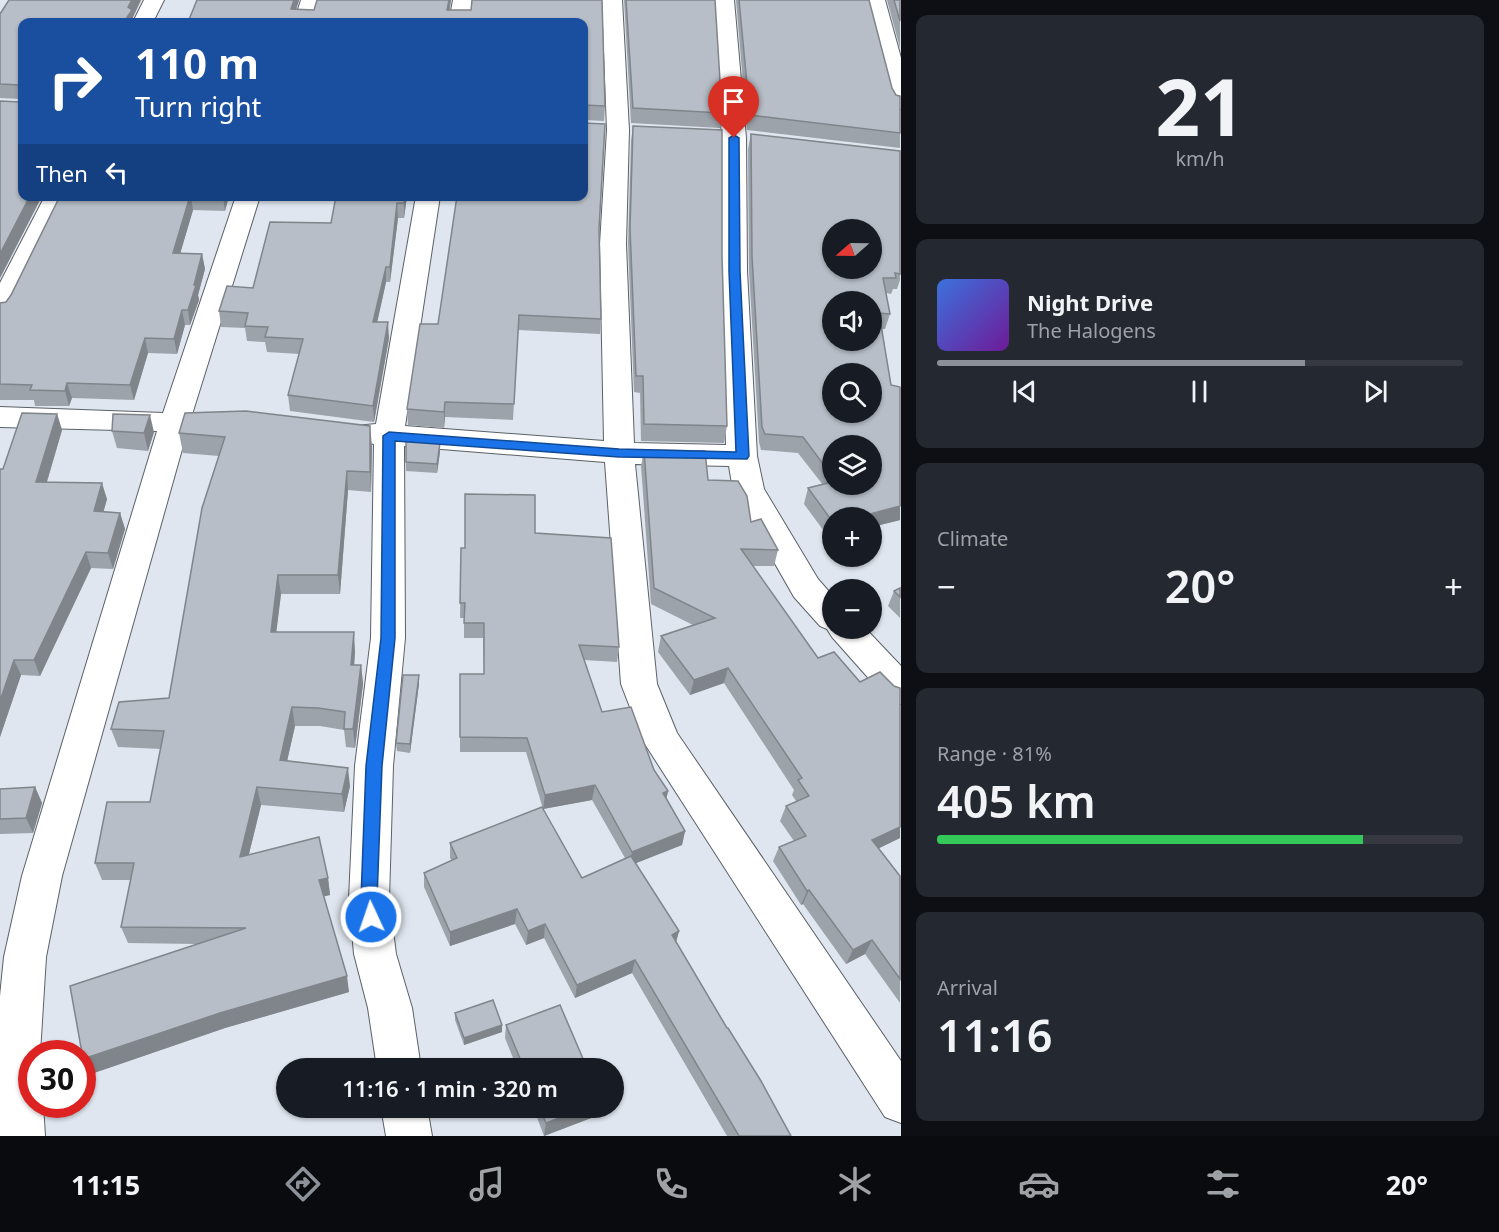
<!DOCTYPE html>
<meta charset="utf-8">
<style>
body{margin:0;font-family:"Noto Sans",sans-serif;background:#242831;color:#f1f3f6;height:100vh;display:flex;flex-direction:column;font-size:22px;white-space:nowrap}
*{box-sizing:border-box;margin:0}
p{font-size:20px;color:#9ea1a6}
.icon{flex:none;width:33px;height:33px;fill:none;stroke:currentColor;stroke-width:2;stroke-linecap:round;stroke-linejoin:round}
.map{position:relative;flex:1;overflow:hidden}
.panel{display:flex;flex-direction:column;gap:15px;padding:15px;background:#0d0f14;width:598px}
.panel>*{flex:none}
.guide{position:absolute;left:18px;top:18px;width:570px;height:183px;border-radius:12px;box-shadow:0 2px 4px #0004;background:#1a4fa0;color:#fff;overflow:hidden}
.needle{width:39px;rotate:250deg}
.controls{position:absolute;left:822px;top:219px;display:grid;gap:12px}
.controls a{display:grid;place-items:center;width:60px;height:60px;border-radius:50%;background:#171b24;box-shadow:0 2px 4px #0004;font-size:30px}
.speed{position:absolute;left:18px;top:1040px;display:flex;gap:12px;font-size:30px;font-weight:700;text-align:center}
.speed>*{display:grid;place-content:center;width:78px;height:78px;border-radius:50%;background:#171b24;box-shadow:0 2px 4px #0004;line-height:1}
.speed .limit{border:9px solid #d22;background:#fff;color:#111}
.pin{position:absolute;display:grid;place-items:center;width:51px;height:51px;color:#fff;margin:-62px -26px;border-radius:50% 50% 50% 0;rotate:-45deg;box-shadow:0 0 6px #0007}
.pin .icon{rotate:45deg}
.me{position:absolute;width:66px;margin:-33px;rotate:357deg;stroke-linejoin:round;filter:drop-shadow(0 0 4px #0008)}
.turn{display:flex;align-items:center;gap:21px;height:126px;padding:0 18px;font-size:27px}
.turn .icon{width:78px;height:78px;stroke-width:2.5}
.turn b{display:block;font-size:42px;line-height:51px}
.then{display:flex;align-items:center;height:57px;padding:0 18px;background:#0003;gap:12px;font-size:22px}
.big{font-size:45px;font-weight:600;line-height:1.1}
.panel .widget{flex:1;display:flex;flex-direction:column;justify-content:center;gap:9px;min-width:0;padding:0 21px;border-radius:12px;background:#242831}
.panel .dial{align-items:center;gap:0}
.dial b{font-size:78px;line-height:1}
.song{display:flex;align-items:center;gap:18px}
.cover{width:72px;height:72px;border-radius:9px;background:linear-gradient(135deg,hsl(220 70% 55%),hsl(280 70% 35%))}
.played{height:6px;border-radius:3px;background:linear-gradient(90deg,#8c9099 70%,#363941 70%)}
.keys{display:flex;justify-content:space-around;direction:ltr}
.heat{display:flex;justify-content:space-between;align-items:center;font-size:33px;direction:ltr}
.charge{height:9px;border-radius:4px;background:linear-gradient(90deg,#34c759 81%,#363941 0)}
.trip{position:absolute;left:276px;top:1058px;width:348px;height:60px;border-radius:30px;background:#171b24;box-shadow:0 2px 4px #0004;font-weight:600;line-height:60px;text-align:center}
.dock{display:flex;height:96px;justify-content:space-around;align-items:center;background:#090b0e;color:#9ea1a6}
.dock .icon{width:42px;height:42px}
.dock .selected{color:#8c9099}
.dock b{font-size:27px;color:#f1f3f6}
main{display:flex;flex:1;min-height:0}
.map>svg:first-child{display:block}
.lines{fill:none;stroke-linecap:round;stroke-linejoin:round}
.street-casing{stroke:#5a6168;stroke-width:2}
.street{fill:#fff;fill-rule:evenodd}
.wall{fill:#9da3ab;fill-rule:evenodd}
.shaded-wall{fill:#80858b}
.building{fill:#b7bec7;stroke:#80858b;stroke-width:1.5;fill-rule:evenodd}
.route{fill:#1a73e8;stroke:#114b97;stroke-width:1.5}
</style>
<main>
<div class="map">
<svg width="901" height="1136" viewBox="0 0 901 1136">
<rect width="100%" height="100%" fill="#dfe6ef"/>
<g class="lines">
<g class="street-casing">
<g id="street">
<path d="M 144,0 L 164,0 L 153,22 L 133,22 Z"/>
<path d="M 301,0 L 321,0 L 314,22 L 294,22 Z"/>
<path d="M 453,0 L 473,0 L 469,22 L 449,22 Z"/>
<path d="M 602,0 L 622,0 L 629,130 L 626,244 L 634,443 L 726,445 L 721,271 L 722,138 L 714,0 L 734,0 L 746,138 L 747,271 L 757,456 L 764,489 L 818,579 L 832,595 L 832,628 L 865,628 L 901,666 L 901,704 L 888,700 L 832,637 L 827,629 L 820,626 L 794,597 L 733,490 L 729,466 L 635,464 L 657,684 L 677,733 L 901,1061 L 901,1123 L 885,1117 L 643,741 L 621,684 L 605,462 L 404,446 L 405,638 L 393,766 L 389,899 L 396,954 L 412,1008 L 421,1068 L 377,1068 L 368,1008 L 354,954 L 349,899 L 355,766 L 371,638 L 374,444 L 356,440 L 352,433 L 356,426 L 376,424 L 416,196 L 440,196 L 405,426 L 604,441 L 600,244 L 607,130 Z"/>
<path d="M 865,0 L 885,0 L 901,58 L 901,109 L 893,107 L 890,102 Z"/>
<path d="M 45,196 L 69,196 L 14,309 L 10,315 L 0,317 L 0,283 Z"/>
<path d="M 236,196 L 260,196 L 190,421 L 62,876 L 46,957 L 40,1053 L 32,1053 L 32,1104 L 43,1104 L 45,1136 L 0,1136 L 0,996 L 4,957 L 22,876 L 157,431 L 0,427 L 0,407 L 163,413 Z"/>
<path d="M 381,1107 L 427,1107 L 432,1136 L 386,1136 Z"/>
</g>
</g>
<use href="#street" class="street"/>
</g>
<g class="wall">
<path d="M 9,0 L 141,0 L 133,17 L 22,22 L 42,196 L 0,278 L 0,101 L 20,102 L 20,99 L 0,98 L 0,14 Z"/>
<path d="M 197,0 L 299,0 L 296,10 L 314,10 L 317,0 L 451,0 L 450,10 L 471,10 L 472,0 L 602,0 L 605,106 L 604,121 L 584,120 L 584,22 L 188,22 Z"/>
<path d="M 624,0 L 715,0 L 722,113 L 720,128 L 631,123 Z"/>
<path d="M 736,0 L 869,0 L 892,88 L 896,95 L 900,96 L 900,148 L 747,130 Z"/>
<path d="M 887,0 L 900,0 L 900,48 Z"/>
<path d="M 633,126 L 722,255 L 727,426 L 724,443 L 641,441 L 640,393 L 634,392 L 628,244 L 631,141 Z"/>
<path d="M 751,134 L 900,151 L 900,280 L 897,289 L 893,289 L 891,294 L 886,293 L 890,314 L 885,329 L 882,329 L 891,385 L 900,387 L 900,520 L 872,527 L 832,518 L 832,538 L 829,538 L 804,504 L 808,488 L 823,485 L 798,453 L 761,450 L 759,442 L 749,271 L 748,149 ZM 832,446 L 872,484 L 832,484 Z"/>
<path d="M 60,196 L 229,196 L 225,211 L 193,210 L 180,253 L 202,254 L 205,269 L 198,295 L 199,300 L 190,325 L 185,325 L 177,354 L 148,353 L 134,400 L 72,398 L 69,406 L 35,406 L 34,400 L 0,400 L 0,303 L 6,302 L 11,295 Z"/>
<path d="M 407,196 L 404,218 L 398,218 L 390,282 L 386,282 L 377,322 L 389,338 L 374,422 L 290,411 L 288,395 L 299,354 L 267,352 L 265,342 L 247,341 L 245,328 L 221,327 L 219,311 L 253,288 L 331,223 Z"/>
<path d="M 599,229 L 601,319 L 600,334 L 518,330 L 513,420 L 445,417 L 444,428 L 408,425 L 407,409 L 438,324 Z"/>
<path d="M 57,414 L 62,430 L 47,482 L 107,499 L 103,512 L 120,513 L 125,529 L 113,569 L 91,568 L 40,676 L 21,675 L 0,737 L 0,469 L 3,469 Z"/>
<path d="M 112,431 L 154,432 L 148,451 L 117,448 Z"/>
<path d="M 179,433 L 372,446 L 371,492 L 348,490 L 340,594 L 281,594 L 276,632 L 355,651 L 354,665 L 361,665 L 363,684 L 355,748 L 346,747 L 344,730 L 320,726 L 295,726 L 287,761 L 350,786 L 344,812 L 261,805 L 249,854 L 328,878 L 330,895 L 324,896 L 349,992 L 225,1028 L 91,1074 L 83,1059 L 197,944 L 128,943 L 121,927 L 131,880 L 102,880 L 95,863 L 150,802 L 161,749 L 118,747 L 111,729 L 169,698 L 219,456 L 183,453 Z"/>
<path d="M 406,441 L 440,452 L 437,473 L 406,471 Z"/>
<path d="M 644,450 L 708,480 L 778,550 L 774,566 L 753,566 L 900,838 L 879,848 L 900,876 L 900,1003 L 865,954 L 846,964 L 803,904 L 801,905 L 773,861 L 779,847 L 794,841 L 780,821 L 786,806 L 796,801 L 792,795 L 794,790 L 724,683 L 690,695 L 658,652 L 661,636 L 693,625 L 651,604 L 641,466 Z"/>
<path d="M 535,533 L 619,647 L 617,662 L 584,660 L 602,712 L 654,770 L 668,791 L 666,799 L 685,831 L 682,845 L 635,863 L 679,931 L 676,943 L 791,1136 L 727,1136 L 632,973 L 575,998 L 544,938 L 526,945 L 515,924 L 450,946 L 424,887 L 424,873 L 452,861 L 450,858 L 450,843 L 582,878 L 625,858 L 592,800 L 543,809 L 526,752 L 460,752 L 460,674 L 484,674 L 483,638 L 464,638 L 464,618 L 460,618 L 461,548 L 465,548 Z"/>
<path d="M 900,588 L 900,618 L 888,606 L 894,591 Z"/>
<path d="M 419,684 L 410,753 L 397,751 L 396,743 Z"/>
<path d="M 35,787 L 42,803 L 33,833 L 0,834 L 0,789 Z"/>
<path d="M 455,1013 L 502,1032 L 464,1045 L 455,1020 Z"/>
<path d="M 506,1025 L 587,1068 L 517,1068 L 505,1038 Z"/>
<path d="M 533,1107 L 600,1107 L 599,1115 L 544,1136 Z"/>
</g>
<g class="shaded-wall">
<path d="M 132,0 L 141,0 L 133,17 L 134,22 L 124,22 L 128,7 Z"/>
<path d="M 294,0 L 299,0 L 292,22 L 291,9 Z"/>
<path d="M 449,0 L 451,0 L 447,22 L 447,10 Z"/>
<path d="M 30,196 L 42,196 L 0,278 L 0,254 Z"/>
<path d="M 190,196 L 191,196 L 193,210 L 176,268 L 173,253 Z"/>
<path d="M 223,196 L 229,196 L 225,211 Z"/>
<path d="M 405,196 L 407,196 L 404,218 L 404,203 Z"/>
<path d="M 397,203 L 398,218 L 390,282 L 390,267 Z"/>
<path d="M 202,254 L 205,269 L 198,295 L 199,300 L 190,325 L 188,310 Z"/>
<path d="M 386,267 L 386,282 L 374,337 L 373,322 Z"/>
<path d="M 182,310 L 185,325 L 177,354 L 174,339 Z"/>
<path d="M 388,322 L 389,338 L 374,422 L 373,406 Z"/>
<path d="M 145,338 L 148,353 L 134,400 L 130,385 Z"/>
<path d="M 67,383 L 72,398 L 69,406 L 65,391 Z"/>
<path d="M 445,402 L 445,417 L 444,428 L 444,412 Z"/>
<path d="M 57,414 L 62,430 L 42,498 L 36,482 Z"/>
<path d="M 150,415 L 154,432 L 148,451 L 144,433 Z"/>
<path d="M 370,426 L 372,446 L 371,492 L 370,472 Z"/>
<path d="M 440,443 L 440,452 L 437,473 L 437,464 Z"/>
<path d="M 347,471 L 348,490 L 340,594 L 338,575 Z"/>
<path d="M 102,483 L 107,499 L 99,528 L 94,511 Z"/>
<path d="M 900,506 L 900,520 L 872,527 L 872,518 L 855,518 Z"/>
<path d="M 120,513 L 125,529 L 113,569 L 108,553 Z"/>
<path d="M 832,529 L 832,538 L 829,538 Z"/>
<path d="M 86,552 L 91,568 L 40,676 L 34,660 Z"/>
<path d="M 278,575 L 281,594 L 274,651 L 271,632 Z"/>
<path d="M 354,632 L 355,651 L 353,684 L 351,665 Z"/>
<path d="M 14,660 L 21,675 L 0,737 L 0,701 Z"/>
<path d="M 361,665 L 363,684 L 355,748 L 353,729 Z"/>
<path d="M 728,668 L 724,683 L 690,695 L 694,680 Z"/>
<path d="M 419,675 L 419,684 L 410,753 L 410,744 Z"/>
<path d="M 292,707 L 295,726 L 283,779 L 280,760 Z"/>
<path d="M 348,768 L 350,786 L 344,812 L 342,794 Z"/>
<path d="M 595,785 L 592,800 L 543,809 L 545,795 Z"/>
<path d="M 35,787 L 42,803 L 33,833 L 26,818 Z"/>
<path d="M 257,787 L 261,805 L 244,874 L 240,857 Z"/>
<path d="M 668,791 L 665,805 L 663,793 Z"/>
<path d="M 900,827 L 900,838 L 865,855 L 872,840 Z"/>
<path d="M 685,831 L 682,845 L 629,866 L 632,852 Z"/>
<path d="M 328,878 L 330,895 L 321,897 L 319,880 Z"/>
<path d="M 809,890 L 803,904 L 801,905 L 807,891 Z"/>
<path d="M 517,909 L 515,924 L 450,946 L 450,932 Z"/>
<path d="M 545,924 L 544,938 L 526,945 L 528,931 Z"/>
<path d="M 679,931 L 675,945 L 672,935 Z"/>
<path d="M 872,940 L 865,954 L 846,964 L 853,950 Z"/>
<path d="M 635,960 L 632,973 L 575,998 L 577,985 Z"/>
<path d="M 347,976 L 349,992 L 225,1028 L 91,1074 L 83,1059 L 220,1013 Z"/>
<path d="M 502,1025 L 502,1032 L 464,1045 L 464,1038 Z"/>
<path d="M 589,1107 L 600,1107 L 599,1115 L 544,1136 L 546,1123 Z"/>
</g>
<g class="building">
<path d="M 9,0 L 132,0 L 128,7 L 132,10 L 124,22 L 22,22 L 22,196 L 30,196 L 0,254 L 0,101 L 20,102 L 20,85 L 0,84 L 0,14 Z"/>
<path d="M 197,0 L 294,0 L 291,9 L 314,10 L 317,0 L 449,0 L 447,10 L 471,10 L 472,0 L 602,0 L 605,106 L 585,105 L 584,107 L 584,22 L 188,22 Z"/>
<path d="M 626,0 L 715,0 L 722,113 L 633,108 Z"/>
<path d="M 739,0 L 869,0 L 892,88 L 896,95 L 900,96 L 900,133 L 750,115 Z"/>
<path d="M 894,0 L 900,0 L 900,21 Z"/>
<path d="M 584,121 L 584,123 L 605,124 L 599,229 L 601,319 L 519,315 L 514,404 L 445,402 L 444,412 L 407,409 L 420,324 L 438,324 L 457,196 L 584,196 Z"/>
<path d="M 633,126 L 722,130 L 722,255 L 727,426 L 644,424 L 643,376 L 636,376 L 630,228 Z"/>
<path d="M 751,134 L 900,151 L 900,274 L 895,273 L 896,278 L 883,278 L 890,314 L 879,313 L 891,385 L 900,387 L 900,506 L 855,518 L 832,518 L 832,521 L 808,488 L 832,482 L 832,484 L 872,484 L 872,446 L 832,446 L 832,476 L 803,437 L 765,434 L 762,427 L 752,256 ZM 832,230 L 872,230 L 872,268 L 832,268 ZM 832,302 L 872,302 L 872,340 L 832,340 ZM 832,374 L 872,374 L 872,412 L 832,412 Z"/>
<path d="M 60,196 L 190,196 L 173,253 L 202,254 L 194,285 L 196,285 L 188,310 L 182,310 L 174,339 L 145,338 L 130,385 L 67,383 L 65,391 L 30,390 L 32,385 L 0,384 L 0,303 L 6,302 L 11,295 Z"/>
<path d="M 336,196 L 405,196 L 404,203 L 397,203 L 390,267 L 386,267 L 373,322 L 388,322 L 373,406 L 288,395 L 303,339 L 265,337 L 268,327 L 245,326 L 248,313 L 219,311 L 227,286 L 253,288 L 270,222 L 331,223 Z"/>
<path d="M 246,411 L 370,426 L 370,472 L 347,471 L 338,575 L 278,575 L 271,632 L 354,632 L 351,665 L 361,665 L 353,729 L 344,729 L 345,712 L 318,708 L 292,707 L 280,760 L 348,768 L 342,794 L 257,787 L 240,857 L 319,837 L 328,878 L 319,880 L 347,976 L 220,1013 L 83,1059 L 82,1053 L 70,986 L 246,928 L 121,927 L 134,863 L 95,863 L 107,802 L 150,802 L 164,731 L 111,729 L 119,702 L 169,698 L 202,508 L 225,437 L 179,433 L 185,413 Z"/>
<path d="M 22,413 L 57,414 L 36,482 L 102,483 L 94,511 L 120,513 L 108,553 L 86,552 L 34,660 L 14,660 L 0,701 L 0,469 L 3,469 Z"/>
<path d="M 113,414 L 150,415 L 144,433 L 112,431 Z"/>
<path d="M 406,441 L 440,443 L 437,464 L 406,462 Z"/>
<path d="M 644,450 L 705,451 L 708,480 L 738,481 L 747,496 L 751,522 L 761,519 L 778,550 L 741,549 L 818,658 L 834,652 L 860,682 L 880,672 L 894,686 L 900,688 L 900,827 L 872,840 L 900,876 L 900,979 L 872,940 L 853,950 L 809,890 L 807,891 L 779,847 L 806,836 L 786,806 L 809,796 L 798,780 L 802,778 L 728,668 L 694,680 L 661,636 L 715,618 L 654,588 Z"/>
<path d="M 465,494 L 535,495 L 535,533 L 611,538 L 619,647 L 579,645 L 602,712 L 631,707 L 654,770 L 668,791 L 663,793 L 685,831 L 632,852 L 595,785 L 545,795 L 527,738 L 460,737 L 460,674 L 484,674 L 484,623 L 464,623 L 465,603 L 460,603 L 461,548 L 465,548 Z"/>
<path d="M 900,588 L 900,597 L 894,591 Z"/>
<path d="M 403,675 L 419,675 L 410,744 L 396,743 Z"/>
<path d="M 35,787 L 26,818 L 0,819 L 0,789 Z"/>
<path d="M 542,807 L 582,878 L 631,856 L 679,931 L 672,935 L 727,1028 L 728,1028 L 761,1081 L 791,1136 L 739,1136 L 635,960 L 577,985 L 545,924 L 528,931 L 517,909 L 450,932 L 424,873 L 457,858 L 450,843 Z"/>
<path d="M 493,1000 L 502,1025 L 464,1038 L 455,1013 Z"/>
<path d="M 560,1005 L 587,1068 L 524,1068 L 506,1025 Z"/>
<path d="M 539,1107 L 589,1107 L 546,1123 Z"/>
</g>
<path class="route" d="M 734,135 L 739,138 L 740,271 L 749,456 L 747,459 L 619,457 L 395,441 L 395,638 L 382,766 L 377,899 L 379,917 L 377,923 L 371,925 L 365,923 L 361,899 L 366,766 L 381,638 L 383,436 L 389,432 L 619,449 L 736,452 L 729,271 L 729,138 Z"/>
</svg>
<div class="controls">
<a><svg class="needle" viewBox="-14 -14 28 28"><path d="M0-13l5 13h-10z" fill="#e53935"/><path d="M0 13l5-13h-10z" fill="#9ea1a6"/></svg></a>
<a><svg class="icon" aria-label="sound" viewBox="0 0 24 24"><path d="M4 9h4l5-4v14l-5-4H4zM17 9q2 3 0 6"/></svg></a>
<a><svg class="icon" aria-label="search" viewBox="0 0 24 24"><circle cx="10" cy="10" r="6"/><path d="M15 15l6 6"/></svg></a>
<a><svg class="icon" aria-label="layers" viewBox="0 0 24 24"><path d="M12 4l9 5-9 5-9-5zM3 14l9 5 9-5"/></svg></a>
<a>+</a>
<a>−</a>
</div>
<div class="speed"><div class="limit">30</div></div>
<div class="pin" style="left:734px;top:138px;background:#d93025"><svg class="icon" aria-label="arrive" viewBox="0 0 24 24"><path d="M6 21V4h12l-3 4 3 4H6"/></svg></div>
<svg class="me" style="left:371px;top:917px" viewBox="-20 -20 40 40"><circle r="17" fill="#1a73e8" stroke="#fff" stroke-width="3"/><path d="M0-11L8 9 0 5-8 9z" fill="#fff"/></svg>
<div class="trip">11:16 · 1 min · 320 m</div>
<div class="guide">
<div class="turn"><svg class="icon" aria-label="right" viewBox="0 0 24 24"><path d="M7 20v-9h11M14 6l5 5-5 5"/></svg><div><b>110 m</b>Turn right</div></div>
<div class="then">Then<svg class="icon" aria-label="left" viewBox="0 0 24 24"><path d="M17 20v-9H6M10 6l-5 5 5 5"/></svg></div>
</div>
</div>
<section class="panel">
<div class="widget dial"><b>21</b><p>km/h</p></div>
<div class="widget">
<div class="song"><i class="cover"></i><div><b>Night Drive</b><p>The Halogens</p></div></div>
<div class="played"></div>
<div class="keys"><svg class="icon" aria-label="previous" viewBox="0 0 24 24"><path d="M18 5L8 12l10 7zM5 5v14"/></svg><svg class="icon" aria-label="pause" viewBox="0 0 24 24"><path d="M8 5v14M16 5v14"/></svg><svg class="icon" aria-label="next" viewBox="0 0 24 24"><path d="M6 5l10 7-10 7zM19 5v14"/></svg></div>
</div>
<div class="widget"><p>Climate</p>
<div class="heat"><a>−</a><b class="big">20°</b><a>+</a></div>
</div>
<div class="widget"><p>Range · 81%</p><b class="big">405 km</b><div class="charge"></div></div>
<div class="widget"><p>Arrival</p><b class="big">11:16</b></div>
</section>
</main>
<nav class="dock">
<b>11:15</b>
<svg class="icon selected" aria-label="directions" viewBox="0 0 24 24"><path d="M12 3l9 9-9 9-9-9zM9 14v-3h6M13 9l2 2-2 2"/></svg>
<svg class="icon" aria-label="music" viewBox="0 0 24 24"><path d="M9 18V5l10-2v13"/><circle cx="6" cy="18" r="3"/><circle cx="16" cy="16" r="3"/></svg>
<svg class="icon" aria-label="phone" viewBox="0 0 24 24"><path d="M5 4h4l2 5-3 2q2 4 5 5l2-3 5 2v4C11 20 4 13 5 4z"/></svg>
<svg class="icon" aria-label="climate" viewBox="0 0 24 24"><path d="M12 3v18M4 7l16 10M4 17L20 7"/></svg>
<svg class="icon" aria-label="car" viewBox="0 0 24 24"><path d="M5 17H2v-5l4-1 3-4h7l3 4 3 1v5h-3M9 17h6M6 11h13"/><circle cx="7" cy="17" r="2"/><circle cx="17" cy="17" r="2"/></svg>
<svg class="icon" aria-label="filters" viewBox="0 0 24 24"><path d="M4 7h16M4 17h16"/><circle cx="9" cy="7" r="2"/><circle cx="15" cy="17" r="2"/></svg>
<b>20°</b>
</nav>
